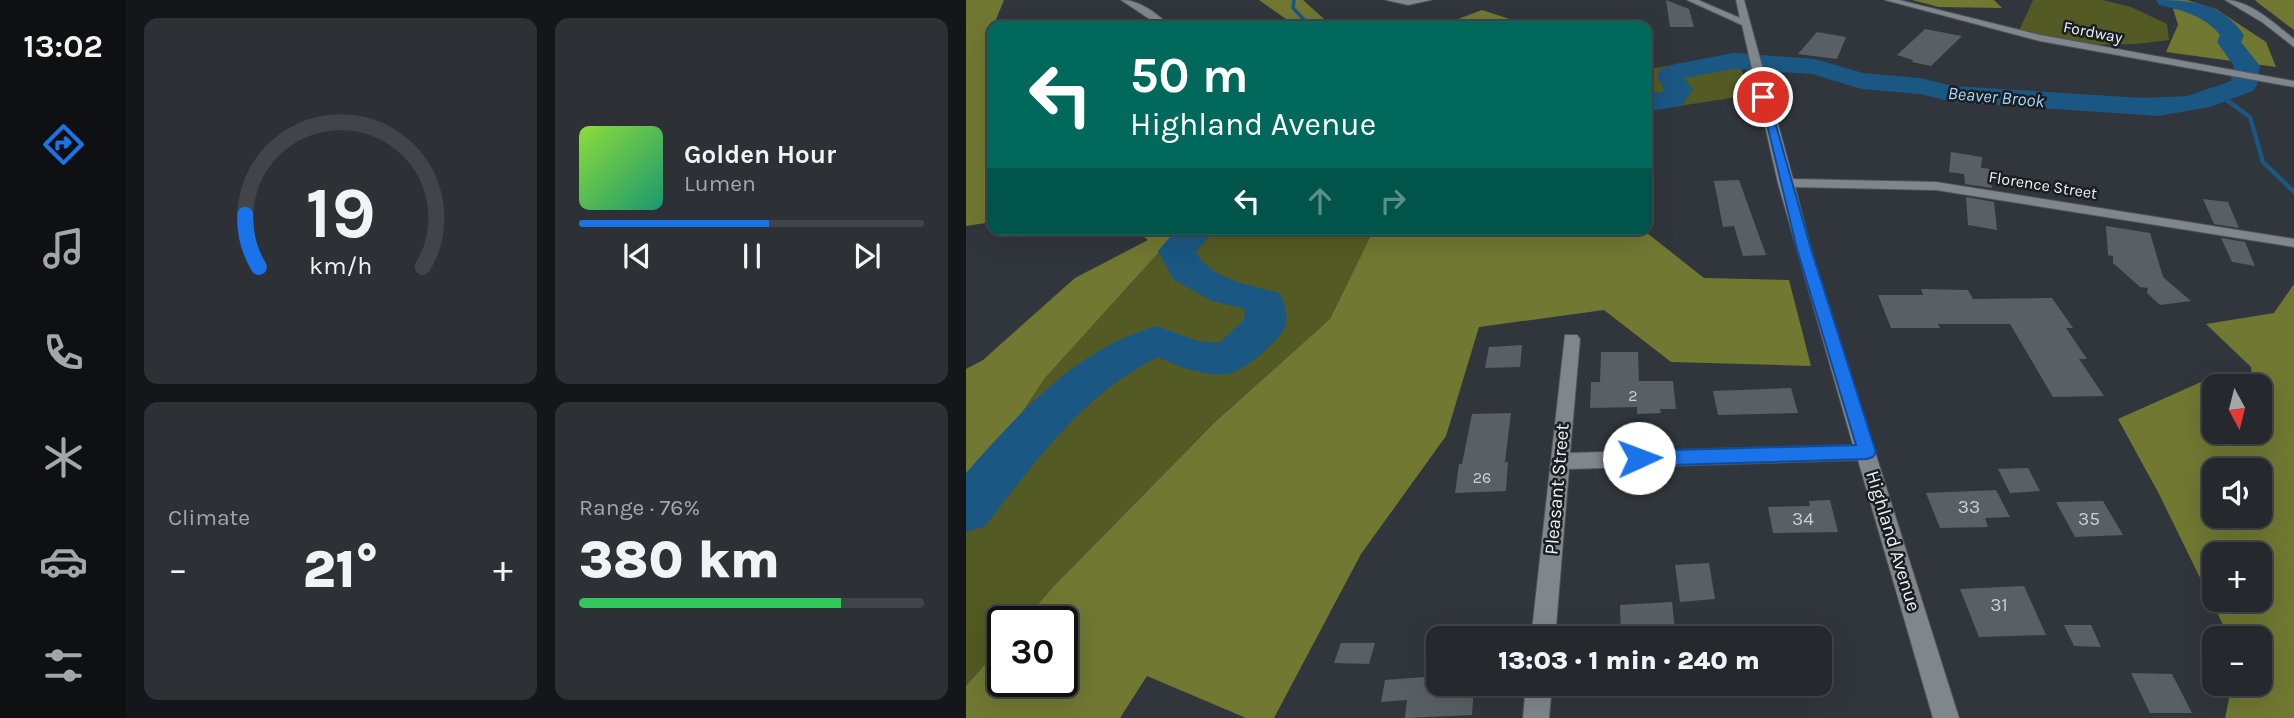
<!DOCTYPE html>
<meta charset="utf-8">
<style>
body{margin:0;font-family:Karla,sans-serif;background:#2d3035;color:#f1f3f6;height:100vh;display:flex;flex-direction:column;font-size:26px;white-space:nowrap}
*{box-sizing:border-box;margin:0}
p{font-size:23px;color:#a3a6aa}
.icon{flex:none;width:38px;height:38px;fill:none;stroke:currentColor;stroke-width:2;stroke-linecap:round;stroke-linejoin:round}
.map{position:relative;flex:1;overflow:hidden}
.sheet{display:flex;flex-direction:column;gap:18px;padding:18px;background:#141619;width:840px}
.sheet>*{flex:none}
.top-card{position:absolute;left:21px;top:21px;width:665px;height:214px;border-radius:14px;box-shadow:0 7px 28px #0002,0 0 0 2px #424449;background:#00695c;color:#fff;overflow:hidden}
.needle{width:46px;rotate:173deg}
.tools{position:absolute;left:1236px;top:374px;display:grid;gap:14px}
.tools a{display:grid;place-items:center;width:70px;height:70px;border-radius:14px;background:#25282d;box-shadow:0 7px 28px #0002,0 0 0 2px #424449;font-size:35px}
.speed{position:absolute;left:21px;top:606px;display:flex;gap:14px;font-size:35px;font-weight:700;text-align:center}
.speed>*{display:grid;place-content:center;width:91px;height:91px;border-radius:50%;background:#25282d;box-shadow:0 7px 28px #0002,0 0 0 2px #424449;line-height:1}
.speed .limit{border:4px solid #111;border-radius:10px;background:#fff;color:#111}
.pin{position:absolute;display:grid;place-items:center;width:60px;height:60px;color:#fff;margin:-30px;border:4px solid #fff;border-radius:50%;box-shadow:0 2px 7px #0007}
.me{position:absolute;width:77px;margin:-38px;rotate:88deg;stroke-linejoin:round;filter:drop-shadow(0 0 5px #0008)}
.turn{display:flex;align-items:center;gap:24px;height:147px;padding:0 28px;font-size:32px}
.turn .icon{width:91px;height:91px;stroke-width:2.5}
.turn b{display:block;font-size:49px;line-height:60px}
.lanes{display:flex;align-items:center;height:66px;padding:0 28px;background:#0003;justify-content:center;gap:35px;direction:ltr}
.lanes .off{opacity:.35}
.big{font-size:52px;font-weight:800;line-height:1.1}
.sheet .widget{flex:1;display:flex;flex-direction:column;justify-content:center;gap:10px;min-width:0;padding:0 24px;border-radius:14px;background:#2d3035}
.sheet .dial{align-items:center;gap:0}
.dial svg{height:182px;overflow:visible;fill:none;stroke:#424449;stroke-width:7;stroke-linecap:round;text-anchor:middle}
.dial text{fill:#f1f3f6;stroke:none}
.song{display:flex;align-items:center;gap:21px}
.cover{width:84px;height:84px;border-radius:10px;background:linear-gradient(135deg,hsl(90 70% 55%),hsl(160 70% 35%))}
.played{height:7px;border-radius:4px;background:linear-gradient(90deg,#1a73e8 55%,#424449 55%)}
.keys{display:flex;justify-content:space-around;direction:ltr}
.heat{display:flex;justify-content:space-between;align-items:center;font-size:38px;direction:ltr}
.charge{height:10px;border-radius:5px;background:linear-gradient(90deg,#34c759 76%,#424449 0)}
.sheet .tiles{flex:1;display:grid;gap:18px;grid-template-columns:repeat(2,1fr)}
.trip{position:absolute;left:460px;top:626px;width:406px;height:70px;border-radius:14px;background:#25282d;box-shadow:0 7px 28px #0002,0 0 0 2px #424449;font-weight:800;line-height:70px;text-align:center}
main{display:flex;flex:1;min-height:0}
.tabs{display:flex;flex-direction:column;width:126px;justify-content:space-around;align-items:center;background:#0f1012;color:#a3a6aa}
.tabs .icon{width:49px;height:49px}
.tabs .active{color:#1a73e8}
.tabs b{font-size:32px;color:#f1f3f6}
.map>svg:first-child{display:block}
.green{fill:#545a23}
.forest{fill:#707832;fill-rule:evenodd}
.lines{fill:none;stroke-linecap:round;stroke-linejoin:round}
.stream-far1{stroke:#1a5782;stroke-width:3.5}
.stream{stroke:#1a5782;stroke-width:4.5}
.river{fill:#1a5782;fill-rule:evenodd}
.building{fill:#596065}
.minor-casing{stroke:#50555a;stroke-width:2}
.tertiary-casing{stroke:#50555a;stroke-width:2}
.minor{fill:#7f868c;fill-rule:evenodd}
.tertiary{fill:#7f868c;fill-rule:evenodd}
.route{fill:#1a73e8;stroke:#114b97;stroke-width:2}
.labels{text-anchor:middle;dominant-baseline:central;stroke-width:5;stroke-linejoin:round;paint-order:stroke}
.far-street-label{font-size:16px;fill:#eef2f6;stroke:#1b1e20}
.number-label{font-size:16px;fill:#c9ced2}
.far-water-label{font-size:18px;font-style:italic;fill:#a5d4fc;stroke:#1b1e20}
.street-label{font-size:19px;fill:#eef2f6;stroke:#1b1e20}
.near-number-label{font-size:19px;fill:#c9ced2}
</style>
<main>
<nav class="tabs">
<b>13:02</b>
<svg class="icon active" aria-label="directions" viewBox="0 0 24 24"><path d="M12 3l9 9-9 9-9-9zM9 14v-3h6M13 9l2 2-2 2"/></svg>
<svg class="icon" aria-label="music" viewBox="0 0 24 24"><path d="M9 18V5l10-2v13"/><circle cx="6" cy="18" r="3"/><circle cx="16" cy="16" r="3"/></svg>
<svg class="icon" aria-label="phone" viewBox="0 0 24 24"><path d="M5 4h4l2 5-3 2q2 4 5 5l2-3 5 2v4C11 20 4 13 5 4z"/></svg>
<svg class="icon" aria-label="climate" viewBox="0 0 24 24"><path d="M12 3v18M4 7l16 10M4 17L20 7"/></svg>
<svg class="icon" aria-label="car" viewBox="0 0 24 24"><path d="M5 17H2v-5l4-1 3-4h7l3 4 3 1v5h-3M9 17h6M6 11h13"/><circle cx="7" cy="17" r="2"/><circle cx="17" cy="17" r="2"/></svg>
<svg class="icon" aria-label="filters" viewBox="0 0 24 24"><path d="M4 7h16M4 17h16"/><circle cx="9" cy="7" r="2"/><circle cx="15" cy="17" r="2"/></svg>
</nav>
<section class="sheet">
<div class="tiles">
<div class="widget dial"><svg viewBox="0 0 100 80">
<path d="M14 69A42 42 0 1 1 86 69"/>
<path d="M14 69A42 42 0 0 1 8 46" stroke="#1a73e8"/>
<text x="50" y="56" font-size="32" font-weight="700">19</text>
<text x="50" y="72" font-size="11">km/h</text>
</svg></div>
<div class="widget">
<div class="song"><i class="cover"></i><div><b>Golden Hour</b><p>Lumen</p></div></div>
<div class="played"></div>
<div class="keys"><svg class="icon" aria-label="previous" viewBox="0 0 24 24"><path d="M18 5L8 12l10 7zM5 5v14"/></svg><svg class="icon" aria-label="pause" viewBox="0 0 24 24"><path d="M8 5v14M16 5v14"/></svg><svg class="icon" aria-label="next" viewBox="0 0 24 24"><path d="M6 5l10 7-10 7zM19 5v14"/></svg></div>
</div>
<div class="widget"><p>Climate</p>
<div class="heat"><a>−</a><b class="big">21°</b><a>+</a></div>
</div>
<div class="widget"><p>Range · 76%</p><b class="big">380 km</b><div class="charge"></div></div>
</div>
</section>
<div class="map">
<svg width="1328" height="718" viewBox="0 0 1328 718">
<rect width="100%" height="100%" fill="#31363c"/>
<g class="green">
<path d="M 1067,0 L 1136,0 L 1165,7 L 1201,24 L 1203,40 L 1170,44 L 1124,45 L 1053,31 Z"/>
<path d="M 771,56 L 784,95 L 681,111 L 681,69 Z"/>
<path d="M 214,229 L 408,229 L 364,319 L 249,422 L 88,586 L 57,621 L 37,621 L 37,644 L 0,686 L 0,486 L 31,450 L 79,378 Z"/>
</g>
<g class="forest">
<path d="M 0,0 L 38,0 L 26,29 L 26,222 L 0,226 Z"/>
<path d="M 293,0 L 337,0 L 366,26 L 330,26 Z"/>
<path d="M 946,0 L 1028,0 L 1036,8 L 973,7 Z"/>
<path d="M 1192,0 L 1221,0 L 1250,9 L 1300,42 L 1310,67 L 1200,52 L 1212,25 L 1206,5 Z"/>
<path d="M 1289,0 L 1328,0 L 1328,30 L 1291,2 Z"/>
<path d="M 516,10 L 565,26 L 473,26 Z"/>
<path d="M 169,229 L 214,229 L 79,378 L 31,450 L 0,486 L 0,369 L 17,360 L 109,278 L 182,240 Z"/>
<path d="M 408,229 L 676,229 L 738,278 L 823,280 L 845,366 L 705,362 L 638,310 L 513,327 L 480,436 L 395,554 L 308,718 L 280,718 L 181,676 L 154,718 L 0,718 L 0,686 L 37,644 L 37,681 L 96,681 L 96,621 L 57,621 L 88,586 L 249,422 L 364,319 Z"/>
<path d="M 1328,284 L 1328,718 L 1259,718 L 1266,684 L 1293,684 L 1293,639 L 1264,639 L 1193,494 L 1152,419 L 1235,382 L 1248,388 L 1248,432 L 1293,432 L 1293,387 L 1287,387 L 1285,367 L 1240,324 L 1308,313 ZM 1248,471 L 1293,471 L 1293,516 L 1248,516 ZM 1248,555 L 1293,555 L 1293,600 L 1248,600 Z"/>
</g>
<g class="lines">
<path class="stream-far1" d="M 328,0 L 327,8 L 344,26"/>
<path class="stream" d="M 1255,96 L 1284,117 L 1297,162 L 1328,192"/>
<g class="river">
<path d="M 1190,0 C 1227,0 1256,3 1278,35 L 1275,42 L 1294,66 L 1291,85 L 1287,91 L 1244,107 L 1192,116 L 987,102 L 954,94 L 895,89 L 846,74 L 768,69 L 718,78 L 727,90 L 715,106 L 691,110 L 681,108 L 681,90 L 694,93 L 698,90 L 691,75 L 695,69 L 709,64 L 768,53 L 849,59 L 897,73 L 954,78 L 987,86 L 1177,98 L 1221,96 L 1265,81 L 1268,66 L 1251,42 L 1254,35 C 1239,16 1216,10 1193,5 Z"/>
<path d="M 211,229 L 249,229 L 230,252 C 245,280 285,285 313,293 C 319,302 322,313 320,324 C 317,338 279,371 265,373 C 242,378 212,367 192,357 C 116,395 70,461 19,526 L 0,532 L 0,473 C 53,413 111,348 191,326 L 232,341 L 253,343 L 278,320 L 279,309 L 246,301 L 208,280 L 192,251 Z"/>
</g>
</g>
<g class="building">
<path d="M 700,0 L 723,9 L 728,27 L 704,27 Z"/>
<path d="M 959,29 L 996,36 L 965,66 L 946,62 L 947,60 L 931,55 Z"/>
<path d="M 851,32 L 880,37 L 871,59 L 832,54 Z"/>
<path d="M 985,152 L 1016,157 L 1015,168 L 1024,169 L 1026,188 L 999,184 L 998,174 L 983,172 Z"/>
<path d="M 773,180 L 800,255 L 777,256 L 768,226 L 757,227 L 748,181 Z"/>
<path d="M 1000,197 L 1028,202 L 1031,230 L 1002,225 Z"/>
<path d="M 1237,199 L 1262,202 L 1273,228 L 1248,224 Z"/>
<path d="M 1140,226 L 1184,233 L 1197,277 L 1225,301 L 1194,305 L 1181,293 L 1182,288 L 1174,287 L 1147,263 L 1147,256 L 1142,255 Z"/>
<path d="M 1255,238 L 1279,242 L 1289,266 L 1266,262 Z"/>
<path d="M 955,289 L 1002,290 L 1007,299 L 1086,298 L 1107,328 L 1100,328 L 1121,359 L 1113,359 L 1138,396 L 1087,397 L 1044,324 L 972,324 L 974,328 L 925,328 L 912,295 L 957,295 Z"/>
<path d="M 556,345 L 554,367 L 519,368 L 523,347 Z"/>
<path d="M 635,352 L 672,352 L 673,381 L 707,381 L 710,409 L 694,409 L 695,413 L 671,414 L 671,407 L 624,408 L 625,382 L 634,382 Z"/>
<path d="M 825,388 L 832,413 L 752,415 L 747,391 Z"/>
<path d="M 545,413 L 539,462 L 542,462 L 540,491 L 489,493 L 493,464 L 496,464 L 506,414 Z"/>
<path d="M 1062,468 L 1074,491 L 1044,493 L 1032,469 Z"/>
<path d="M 1030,490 L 1044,517 L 1019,518 L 1022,527 L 974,528 L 960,493 Z"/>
<path d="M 864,500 L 872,532 L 807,533 L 802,507 L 844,506 L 843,501 Z"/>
<path d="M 1137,501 L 1157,535 L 1109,537 L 1090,502 Z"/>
<path d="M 743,563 L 749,599 L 714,602 L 709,565 Z"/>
<path d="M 1058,586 L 1080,635 L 1013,637 L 994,589 Z"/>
<path d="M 706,602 L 710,639 L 655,639 L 654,605 Z"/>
<path d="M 1098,625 L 1125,625 L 1135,647 L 1108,646 Z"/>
<path d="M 375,643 L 409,643 L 403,664 L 368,663 Z"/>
<path d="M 1165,673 L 1206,674 L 1226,713 L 1184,713 Z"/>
<path d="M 472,676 L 472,684 L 508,684 L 506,715 L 439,718 L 441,700 L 415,702 L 419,680 Z"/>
</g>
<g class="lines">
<g class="minor-casing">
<g id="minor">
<path d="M 155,0 C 174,0 190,13 204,26 L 194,26 Z"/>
<path d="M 420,0 L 465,0 L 442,5 Z"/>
<path d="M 721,0 L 732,0 L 774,18 L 770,0 L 778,0 L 827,179 L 970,182 L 1328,239 L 1328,247 L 970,190 L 829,187 L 845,249 L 993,718 L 967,718 L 892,460 L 603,469 L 589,639 L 565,639 L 599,335 L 611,335 L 614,339 L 604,453 L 887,445 L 812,183 L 776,25 Z"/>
<path d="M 1259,0 C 1284,0 1309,24 1328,39 L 1328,47 L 1296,22 Z"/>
<path d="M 560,684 L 586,684 L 583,718 L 557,718 Z"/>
</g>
</g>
<g class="tertiary-casing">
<path id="tertiary" d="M 919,0 L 933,0 L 1074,35 L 1328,81 L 1328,87 L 1074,41 Z"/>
</g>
<use href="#minor" class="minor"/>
<use href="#tertiary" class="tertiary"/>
</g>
<path class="route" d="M 794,95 L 802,97 L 845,249 L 910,452 L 907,457 L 901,459 L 673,466 L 666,463 L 663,458 L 666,453 L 673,451 L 890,445 L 831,249 Z"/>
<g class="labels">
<g class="far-street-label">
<text transform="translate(1127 32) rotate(11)">Fordway</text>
<text transform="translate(1077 185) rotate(9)">Florence Street</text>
</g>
<g class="number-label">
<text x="667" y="395">2</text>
<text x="516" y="477">26</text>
</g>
<g class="far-water-label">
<text transform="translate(1030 97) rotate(5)">Beaver Brook</text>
</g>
<g class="street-label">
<text transform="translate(591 489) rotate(-85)">Pleasant Street</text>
<text transform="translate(927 541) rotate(73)">Highland Avenue</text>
</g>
<g class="near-number-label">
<text x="1003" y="507">33</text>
<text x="837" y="519">34</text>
<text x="1123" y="519">35</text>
<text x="1033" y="605">31</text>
</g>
</g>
</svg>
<div class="tools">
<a><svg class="needle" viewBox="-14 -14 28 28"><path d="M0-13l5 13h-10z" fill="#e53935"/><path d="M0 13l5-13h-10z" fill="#a3a6aa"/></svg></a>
<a><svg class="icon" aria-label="sound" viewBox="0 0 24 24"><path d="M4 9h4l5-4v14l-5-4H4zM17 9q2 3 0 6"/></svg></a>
<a>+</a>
<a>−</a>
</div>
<div class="speed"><div class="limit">30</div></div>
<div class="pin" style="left:797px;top:97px;background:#d93025"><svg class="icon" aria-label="arrive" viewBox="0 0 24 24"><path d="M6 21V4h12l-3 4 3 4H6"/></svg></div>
<svg class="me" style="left:673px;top:458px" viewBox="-20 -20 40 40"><circle r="19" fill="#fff"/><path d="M0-13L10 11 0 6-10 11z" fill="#1a73e8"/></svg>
<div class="trip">13:03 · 1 min · 240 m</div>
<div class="top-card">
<div class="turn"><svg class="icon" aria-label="left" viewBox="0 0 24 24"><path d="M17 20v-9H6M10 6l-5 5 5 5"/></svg><div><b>50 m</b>Highland Avenue</div></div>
<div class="lanes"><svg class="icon" aria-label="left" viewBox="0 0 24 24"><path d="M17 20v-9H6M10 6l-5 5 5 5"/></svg><svg class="icon off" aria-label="ahead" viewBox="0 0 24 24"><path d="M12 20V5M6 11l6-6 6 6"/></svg><svg class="icon off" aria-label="right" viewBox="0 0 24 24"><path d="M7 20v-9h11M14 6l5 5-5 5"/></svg></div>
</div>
</div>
</main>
